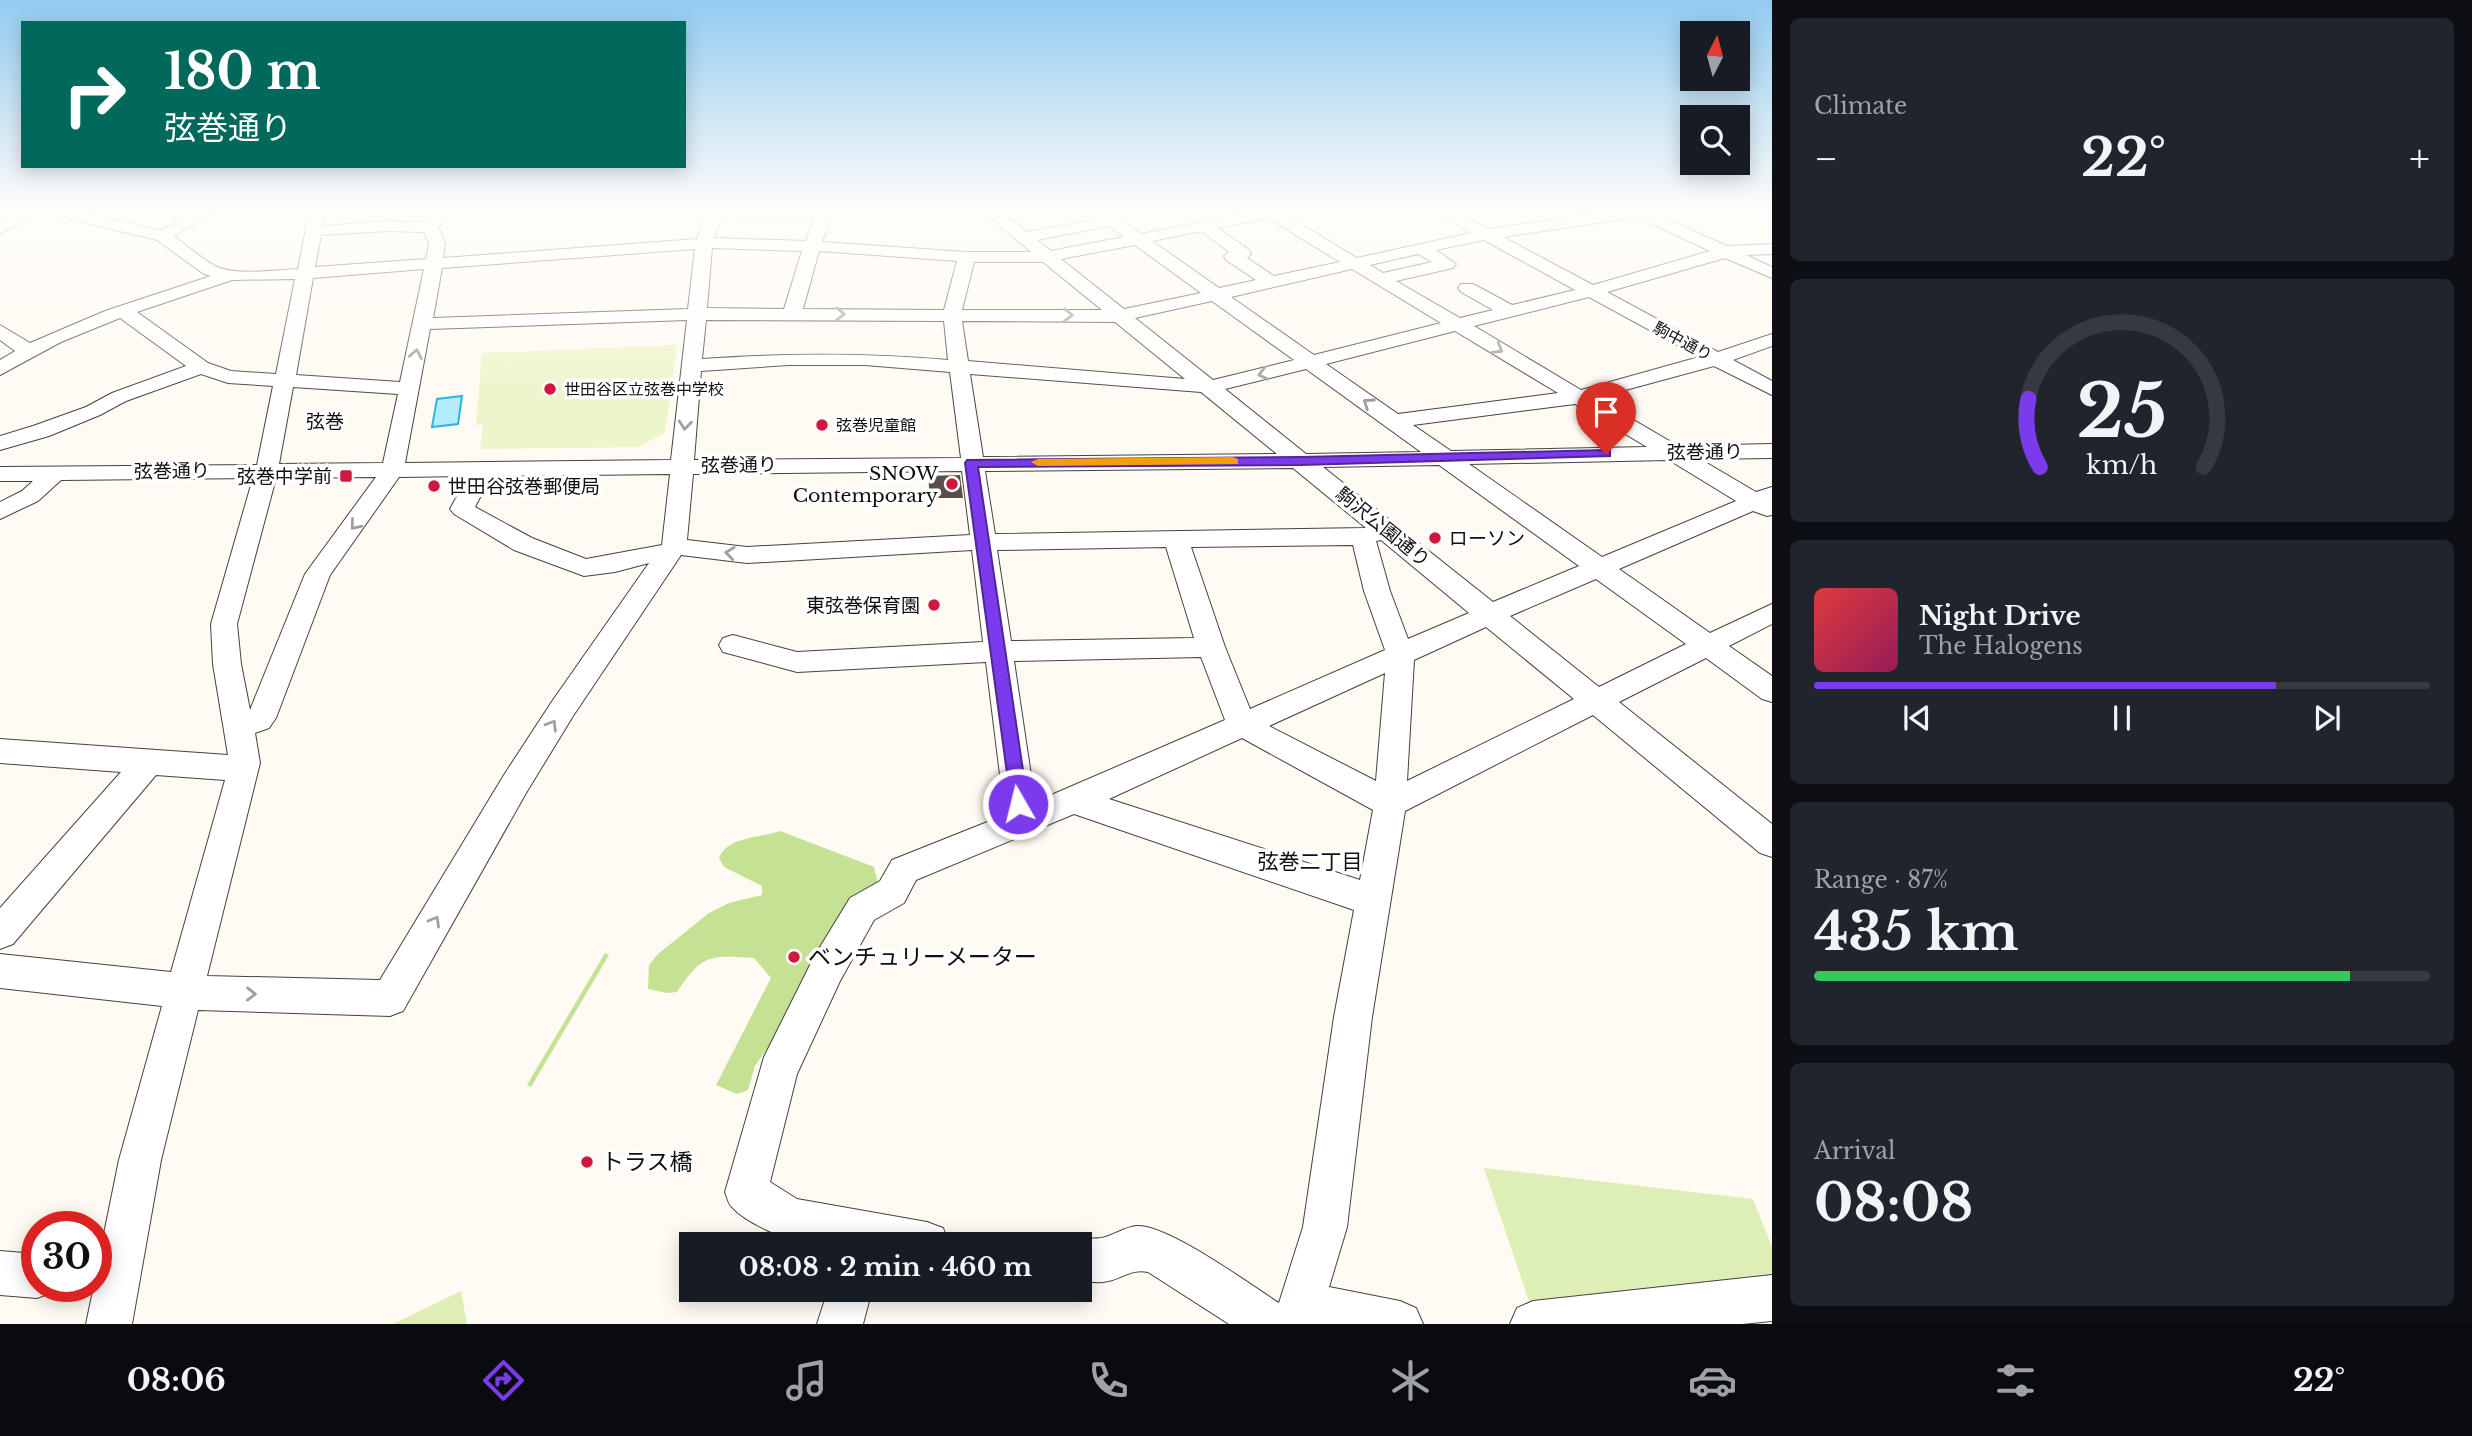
<!DOCTYPE html>
<meta charset="utf-8">
<style>
body{margin:0;font-family:"Libre Baskerville","Noto Sans JP",serif;background:#20242c;color:#f1f3f6;height:100vh;display:flex;flex-direction:column;font-size:26px;white-space:nowrap}
*{box-sizing:border-box;margin:0}
p{font-size:23px;color:#9ea1a6}
.icon{flex:none;width:38px;height:38px;fill:none;stroke:currentColor;stroke-width:2;stroke-linecap:round;stroke-linejoin:round}
.map{position:relative;flex:1;overflow:hidden}
.side{display:flex;flex-direction:column;gap:18px;padding:18px;background:#0d0f14;width:700px}
.side>*{flex:none}
.banner{position:absolute;left:21px;top:21px;width:665px;height:147px;border-radius:0px;box-shadow:0 4px 18px #0003;background:#00695c;color:#fff;overflow:hidden}
.needle{width:46px;rotate:6deg}
.controls{position:absolute;left:1680px;top:21px;display:grid;gap:14px}
.controls a{display:grid;place-items:center;width:70px;height:70px;border-radius:0px;background:#171b24;box-shadow:0 4px 18px #0003;font-size:35px}
.speed{position:absolute;left:21px;top:1211px;display:flex;gap:14px;font-size:35px;font-weight:700;text-align:center}
.speed>*{display:grid;place-content:center;width:91px;height:91px;border-radius:50%;background:#171b24;box-shadow:0 4px 18px #0003;line-height:1}
.speed .limit{border:10px solid #d22;background:#fff;color:#111}
.pin{position:absolute;display:grid;place-items:center;width:60px;height:60px;color:#fff;margin:-72px -30px;border-radius:50% 50% 50% 0;rotate:-45deg;box-shadow:0 0 7px #0007}
.pin .icon{rotate:45deg}
.me{position:absolute;width:77px;margin:-38px;rotate:352deg;stroke-linejoin:round;filter:drop-shadow(0 0 5px #0008)}
.turn{display:flex;align-items:center;gap:24px;height:147px;padding:0 28px;font-size:32px}
.turn .icon{width:91px;height:91px;stroke-width:2.5}
.turn b{display:block;font-size:49px;line-height:60px}
.big{font-size:52px;font-weight:700;line-height:1.1}
.side .card{flex:1;display:flex;flex-direction:column;justify-content:center;gap:10px;min-width:0;padding:0 24px;border-radius:10px;background:#20242c}
.side .dial{align-items:center;gap:0}
.dial svg{height:182px;overflow:visible;fill:none;stroke:#363941;stroke-width:7;stroke-linecap:round;text-anchor:middle}
.dial text{fill:#f1f3f6;stroke:none}
.song{display:flex;align-items:center;gap:21px}
.cover{width:84px;height:84px;border-radius:10px;background:linear-gradient(135deg,hsl(0 70% 55%),hsl(330 70% 35%))}
.played{height:7px;border-radius:4px;background:linear-gradient(90deg,#7c3aed 75%,#363941 75%)}
.keys{display:flex;justify-content:space-around;direction:ltr}
.heat{display:flex;justify-content:space-between;align-items:center;font-size:38px;direction:ltr}
.charge{height:10px;border-radius:5px;background:linear-gradient(90deg,#34c759 87%,#363941 0)}
.trip{position:absolute;left:679px;top:1232px;width:413px;height:70px;border-radius:0px;background:#171b24;box-shadow:0 4px 18px #0003;font-weight:700;line-height:70px;text-align:center}
.menu{display:flex;height:112px;justify-content:space-around;align-items:center;background:#090b0e;color:#9ea1a6}
.menu .icon{width:49px;height:49px}
.menu .on{color:#7c3aed}
.menu b{font-size:32px;color:#f1f3f6}
main{display:flex;flex:1;min-height:0}
.map>svg:first-child{display:block}
.green{fill:#ddefb7}
.forest{fill:#c4e194}
.cemetery{fill:#dfe5bf}
.pitch{fill:#edf5ca}
.water{fill:#b1edfc;stroke:#30b4db;stroke-width:2}
.building{fill:#5a4e4b}
.lines{fill:none;stroke-linecap:round;stroke-linejoin:round}
.minor-casing{stroke:#434343;stroke-width:2}
.minor{fill:#fff;fill-rule:evenodd}
.oneway{stroke:#9f9f9f}
.route{fill:#7c3aed;stroke:#51269a;stroke-width:2}
.slow{fill:#f59e0b}
.poi-dot{fill:#cf183f;stroke:#fff;stroke-width:2.5}
.labels{text-anchor:middle;dominant-baseline:central;stroke-width:7;stroke-linejoin:round;paint-order:stroke}
.far-street-label{font-size:16px;fill:#101010;stroke:#fff}
.far-poi-label{font-size:16px;fill:#101010;stroke:#fff;text-anchor:start}
.far-quarter-label{font-size:19px;fill:#101010;stroke:#fff}
.street-label{font-size:19px;fill:#101010;stroke:#fff}
.poi-label{font-size:19px;fill:#101010;stroke:#fff;text-anchor:end}
.neighbourhood-label{font-size:21px;fill:#101010;stroke:#fff}
.near-poi-label{font-size:23px;fill:#101010;stroke:#fff;text-anchor:start}
</style>
<main>
<div class="map">
<svg width="1772" height="1324" viewBox="0 0 1772 1324">
<rect width="100%" height="100%" fill="#fffaf2"/>
<g class="green">
<path d="M 1484,1168 L 1753,1199 L 1772,1247 L 1772,1287 L 1531,1307 Z"/>
<path d="M 461,1291 L 467,1324 L 393,1324 Z"/>
</g>
<g class="forest">
<path d="M 780,831 L 874,867 L 879,887 L 755,1066 L 748,1090 L 737,1094 L 716,1085 L 771,978 L 754,958 C 710,955 702,954 677,992 L 667,993 L 648,989 L 649,965 L 658,954 L 709,913 L 729,903 L 762,895 L 762,886 L 724,867 L 719,858 C 728,836 761,838 780,831 Z"/>
<path d="M 605,953 L 609,955 L 531,1087 L 527,1085 Z"/>
</g>
<path class="cemetery" d="M 720,213 L 819,213 L 816,222 L 718,219 Z"/>
<path class="pitch" d="M 677,345 L 665,432 L 639,447 L 480,449 L 483,425 L 476,425 L 482,353 Z"/>
<path class="water" d="M 462,396 L 458,424 L 432,427 L 437,399 Z"/>
<path class="building" d="M 960,475 L 963,498 L 930,498 L 928,476 Z"/>
<g class="lines">
<g class="minor-casing">
<g id="minor">
<path d="M 16,213 L 36,213 L 0,234 L 0,222 Z"/>
<path d="M 56,213 L 85,213 L 161,231 L 194,213 L 214,213 L 174,236 C 187,246 201,258 215,266 C 235,276 276,270 298,269 L 309,213 L 325,213 L 323,226 L 387,221 L 426,222 L 433,213 L 449,213 L 438,227 L 445,244 L 443,258 L 697,239 L 707,213 L 723,213 L 714,238 L 806,241 L 816,213 L 832,213 L 822,242 L 967,252 L 1031,252 L 985,213 L 1003,213 L 1027,232 L 1099,219 L 1093,213 L 1112,213 L 1141,234 L 1245,213 L 1282,213 L 1357,258 L 1471,233 L 1439,213 L 1459,213 L 1488,229 L 1600,213 L 1653,213 L 1727,246 L 1772,244 L 1772,254 L 1746,255 L 1772,267 L 1772,278 L 1725,258 L 1607,292 L 1718,352 L 1772,334 L 1772,346 L 1733,360 L 1772,381 L 1772,395 L 1714,366 L 1596,398 L 1678,446 L 1772,444 L 1772,458 L 1700,459 L 1756,492 L 1772,487 L 1772,515 L 1767,516 L 1753,511 L 1619,569 L 1710,633 L 1772,604 L 1772,624 L 1729,646 L 1772,676 L 1772,702 L 1762,699 L 1706,658 L 1619,702 L 1772,824 L 1772,857 L 1760,853 L 1593,715 L 1405,811 L 1372,1017 L 1347,1227 L 1329,1287 L 1400,1301 L 1416,1308 L 1423,1324 L 1229,1324 L 1148,1272 C 1130,1268 1121,1280 1103,1282 C 1096,1283 1087,1281 1080,1280 L 1080,1244 L 1064,1242 C 1082,1235 1085,1240 1101,1238 C 1113,1236 1124,1227 1137,1226 C 1169,1225 1249,1284 1279,1303 L 1303,1227 L 1334,1017 L 1354,910 L 1074,814 L 916,880 L 904,903 L 874,920 L 840,981 L 797,1074 L 770,1182 L 797,1199 L 927,1222 L 943,1228 L 949,1244 L 806,1244 C 786,1240 746,1223 732,1207 C 728,1204 727,1196 725,1192 L 764,1057 L 814,957 L 850,898 L 880,881 L 892,860 L 1005,815 L 986,662 L 797,672 L 723,652 L 719,645 L 723,638 L 733,635 L 797,652 L 983,642 L 972,550 L 747,563 L 681,555 L 573,716 L 526,793 L 403,1011 L 390,1016 L 198,1010 L 161,1160 L 132,1324 L 86,1324 L 94,1286 L 96,1286 L 96,1273 L 119,1160 L 162,1006 L 0,988 L 0,954 L 171,972 L 225,780 L 156,775 L 13,944 L 0,949 L 0,908 L 121,772 L 0,763 L 0,739 L 228,755 L 213,664 L 211,624 L 253,478 L 61,480 L 38,501 L 0,519 L 0,502 L 22,491 L 33,481 L 0,481 L 0,467 L 257,465 L 273,386 L 228,383 L 201,374 L 126,401 L 100,415 L 49,436 L 0,450 L 0,436 L 33,426 L 86,407 L 112,393 L 186,366 L 120,318 L 61,342 L 0,375 L 0,360 L 15,351 L 0,340 L 0,325 L 30,343 L 105,311 L 211,276 L 204,274 L 157,240 L 58,216 ZM 1637,217 L 1710,251 L 1593,285 L 1503,237 ZM 1268,218 L 1340,262 L 1274,276 L 1247,258 L 1251,254 L 1249,250 L 1218,228 ZM 1109,226 L 1124,237 L 1051,251 L 1037,240 ZM 387,231 L 424,232 L 429,244 L 426,259 L 315,267 L 321,235 ZM 1201,231 L 1229,252 L 1224,256 L 1226,260 L 1256,280 L 1219,288 L 1152,241 ZM 1484,240 L 1575,290 L 1512,305 L 1473,284 L 1461,284 L 1458,288 L 1461,292 L 1493,310 L 1460,318 L 1396,281 L 1453,268 L 1456,264 L 1436,250 ZM 1135,245 L 1201,293 L 1124,309 L 1061,259 ZM 712,248 L 802,251 L 784,309 L 707,308 ZM 695,249 L 688,309 L 433,318 L 442,268 ZM 819,251 L 957,261 L 944,310 L 803,309 ZM 1418,254 L 1432,262 L 1383,273 L 1370,265 ZM 974,262 L 1043,262 L 1102,310 L 962,310 ZM 424,269 L 400,382 L 296,375 L 313,278 ZM 1352,269 L 1441,323 L 1314,355 L 1231,297 ZM 295,279 L 276,374 L 231,371 L 208,363 L 137,312 L 232,280 ZM 1589,297 L 1699,357 L 1581,390 L 1474,326 ZM 1212,301 L 1294,360 L 1213,380 L 1135,318 ZM 687,320 L 671,460 L 405,463 L 430,329 ZM 706,320 L 944,321 L 948,360 C 863,353 788,353 702,359 ZM 962,321 L 1115,322 L 1185,379 L 968,361 ZM 1455,331 L 1558,393 L 1398,414 L 1326,364 ZM 788,365 L 865,365 L 950,372 L 961,458 L 694,460 L 701,371 ZM 1306,369 L 1421,452 L 1306,454 L 1225,389 ZM 970,374 L 1201,392 L 1277,454 L 983,457 ZM 293,387 L 398,394 L 383,463 L 279,464 ZM 1575,404 L 1647,447 L 1451,451 L 1413,425 ZM 1669,460 L 1736,501 L 1602,557 L 1469,464 ZM 1439,465 L 1579,566 L 1493,602 L 1323,467 ZM 1293,468 L 1366,528 L 995,534 L 985,471 ZM 962,471 L 970,535 L 747,547 L 687,540 L 693,474 ZM 670,474 L 662,545 L 586,559 L 532,538 L 475,507 L 491,476 ZM 468,476 L 450,509 L 454,514 L 514,550 L 584,576 L 615,572 L 649,563 L 553,700 L 504,775 L 380,980 L 207,976 L 260,763 L 255,733 L 269,728 L 276,718 L 330,575 L 399,477 ZM 376,477 L 305,574 L 250,710 L 241,664 L 237,624 L 276,478 ZM 1381,540 L 1469,613 L 1408,639 L 1390,591 L 1376,541 ZM 1353,545 L 1364,591 L 1385,650 L 1250,709 L 1225,647 L 1191,547 ZM 1166,547 L 1194,638 L 1011,641 L 997,550 ZM 1596,579 L 1686,644 L 1599,687 L 1510,616 ZM 1486,627 L 1574,699 L 1407,781 L 1414,660 ZM 1201,657 L 1225,720 L 1035,802 L 1014,661 ZM 1385,673 L 1376,781 L 1269,726 ZM 1242,738 L 1373,810 L 1360,880 L 1109,799 Z"/>
<path d="M 0,1251 L 37,1254 L 37,1286 L 55,1286 L 53,1292 L 37,1298 L 0,1295 Z"/>
<path d="M 1772,1275 L 1772,1321 L 1742,1324 L 1510,1324 L 1517,1308 L 1533,1301 Z"/>
<path d="M 828,1290 L 872,1290 L 863,1324 L 817,1324 Z"/>
</g>
</g>
<use href="#minor" class="minor"/>
</g>
<defs><path id="oneway-chevron" d="M-2-3.5L2.5 0L-2 3.5" fill="none" stroke-width="1.6" stroke-linecap="round" stroke-linejoin="round" transform="scale(1.75)"/></defs>
<g class="oneway">
<use href="#oneway-chevron" transform="translate(840 314)"/>
<use href="#oneway-chevron" transform="translate(1068 315) rotate(1)"/>
<use href="#oneway-chevron" transform="translate(1498 349) rotate(31)"/>
<use href="#oneway-chevron" transform="translate(416 354) rotate(-79)"/>
<use href="#oneway-chevron" transform="translate(1263 374) rotate(166)"/>
<use href="#oneway-chevron" transform="translate(1368 403) rotate(-145)"/>
<use href="#oneway-chevron" transform="translate(685 425) rotate(96)"/>
<use href="#oneway-chevron" transform="translate(355 525) rotate(129)"/>
<use href="#oneway-chevron" transform="translate(730 553) rotate(-173)"/>
<use href="#oneway-chevron" transform="translate(552 725) rotate(-58)"/>
<use href="#oneway-chevron" transform="translate(435 921) rotate(-60)"/>
<use href="#oneway-chevron" transform="translate(251 994) rotate(1)"/>
</g>
<linearGradient id="sky" x2="0" y2="1"><stop stop-color="#92cbf0"/><stop offset="0.53" stop-color="#fffdf9"/><stop offset="1" stop-color="#fffdf9" stop-opacity="0"/></linearGradient>
<rect width="1772" height="399" fill="url(#sky)"/>
<path class="route" d="M 1606,450 L 1610,451 L 1610,456 L 1301,465 L 978,467 L 1028,804 L 1025,810 L 1018,812 L 1012,810 L 965,463 L 967,460 L 1301,457 Z"/>
<path class="slow" d="M 1233,457 L 1238,459 L 1238,464 L 1038,466 L 1031,462 L 1038,459 Z"/>
<g class="poi-dot">
<circle cx="550" cy="389" r="7"/>
<circle cx="822" cy="425" r="7"/>
<rect x="339" y="469" width="14" height="14" rx="3.5"/>
<circle cx="952" cy="484" r="7"/>
<circle cx="434" cy="486" r="7"/>
<circle cx="1435" cy="538" r="7"/>
<circle cx="934" cy="605" r="7"/>
<circle cx="794" cy="957" r="7"/>
<circle cx="587" cy="1162" r="7"/>
</g>
<g class="labels">
<g class="far-street-label">
<text transform="translate(1683 341) rotate(28)">駒中通り</text>
</g>
<g class="far-poi-label">
<text x="564" y="389">世田谷区立弦巻中学校</text>
<text x="836" y="425">弦巻児童館</text>
</g>
<g class="far-quarter-label">
<text x="325" y="421">弦巻</text>
</g>
<g class="street-label">
<text transform="translate(1705 452) rotate(-1)">弦巻通り</text>
<text transform="translate(739 465) rotate(-1)">弦巻通り</text>
<text transform="translate(172 471) rotate(-1)">弦巻通り</text>
<text transform="translate(1383 527) rotate(39)">駒沢公園通り</text>
</g>
<g class="poi-label">
<text x="938" y="473">SNOW<tspan x="938" dy="22">Contemporary</tspan></text>
<text x="332" y="476">弦巻中学前</text>
<text x="448" y="486" text-anchor="start">世田谷弦巻郵便局</text>
<text x="1449" y="538" text-anchor="start">ローソン</text>
<text x="920" y="605">東弦巻保育園</text>
</g>
<g class="neighbourhood-label">
<text x="1310" y="862">弦巻二丁目</text>
</g>
<g class="near-poi-label">
<text x="808" y="957">ベンチュリーメーター</text>
<text x="601" y="1162">トラス橋</text>
</g>
</g>
</svg>
<div class="controls">
<a><svg class="needle" viewBox="-14 -14 28 28"><path d="M0-13l5 13h-10z" fill="#e53935"/><path d="M0 13l5-13h-10z" fill="#9ea1a6"/></svg></a>
<a><svg class="icon" aria-label="search" viewBox="0 0 24 24"><circle cx="10" cy="10" r="6"/><path d="M15 15l6 6"/></svg></a>
</div>
<div class="speed"><div class="limit">30</div></div>
<div class="pin" style="left:1606px;top:454px;background:#d93025"><svg class="icon" aria-label="arrive" viewBox="0 0 24 24"><path d="M6 21V4h12l-3 4 3 4H6"/></svg></div>
<svg class="me" style="left:1018px;top:804px" viewBox="-20 -20 40 40"><circle r="17" fill="#7c3aed" stroke="#fff" stroke-width="3"/><path d="M0-11L8 9 0 5-8 9z" fill="#fff"/></svg>
<div class="trip">08:08 · 2 min · 460 m</div>
<div class="banner">
<div class="turn"><svg class="icon" aria-label="right" viewBox="0 0 24 24"><path d="M7 20v-9h11M14 6l5 5-5 5"/></svg><div><b>180 m</b>弦巻通り</div></div>
</div>
</div>
<section class="side">
<div class="card"><p>Climate</p>
<div class="heat"><a>−</a><b class="big">22°</b><a>+</a></div>
</div>
<div class="card dial"><svg viewBox="0 0 100 80">
<path d="M14 69A42 42 0 1 1 86 69"/>
<path d="M14 69A42 42 0 0 1 9 39" stroke="#7c3aed"/>
<text x="50" y="56" font-size="32" font-weight="700">25</text>
<text x="50" y="72" font-size="11">km/h</text>
</svg></div>
<div class="card">
<div class="song"><i class="cover"></i><div><b>Night Drive</b><p>The Halogens</p></div></div>
<div class="played"></div>
<div class="keys"><svg class="icon" aria-label="previous" viewBox="0 0 24 24"><path d="M18 5L8 12l10 7zM5 5v14"/></svg><svg class="icon" aria-label="pause" viewBox="0 0 24 24"><path d="M8 5v14M16 5v14"/></svg><svg class="icon" aria-label="next" viewBox="0 0 24 24"><path d="M6 5l10 7-10 7zM19 5v14"/></svg></div>
</div>
<div class="card"><p>Range · 87%</p><b class="big">435 km</b><div class="charge"></div></div>
<div class="card"><p>Arrival</p><b class="big">08:08</b></div>
</section>
</main>
<nav class="menu">
<b>08:06</b>
<svg class="icon on" aria-label="directions" viewBox="0 0 24 24"><path d="M12 3l9 9-9 9-9-9zM9 14v-3h6M13 9l2 2-2 2"/></svg>
<svg class="icon" aria-label="music" viewBox="0 0 24 24"><path d="M9 18V5l10-2v13"/><circle cx="6" cy="18" r="3"/><circle cx="16" cy="16" r="3"/></svg>
<svg class="icon" aria-label="phone" viewBox="0 0 24 24"><path d="M5 4h4l2 5-3 2q2 4 5 5l2-3 5 2v4C11 20 4 13 5 4z"/></svg>
<svg class="icon" aria-label="climate" viewBox="0 0 24 24"><path d="M12 3v18M4 7l16 10M4 17L20 7"/></svg>
<svg class="icon" aria-label="car" viewBox="0 0 24 24"><path d="M5 17H2v-5l4-1 3-4h7l3 4 3 1v5h-3M9 17h6M6 11h13"/><circle cx="7" cy="17" r="2"/><circle cx="17" cy="17" r="2"/></svg>
<svg class="icon" aria-label="filters" viewBox="0 0 24 24"><path d="M4 7h16M4 17h16"/><circle cx="9" cy="7" r="2"/><circle cx="15" cy="17" r="2"/></svg>
<b>22°</b>
</nav>
